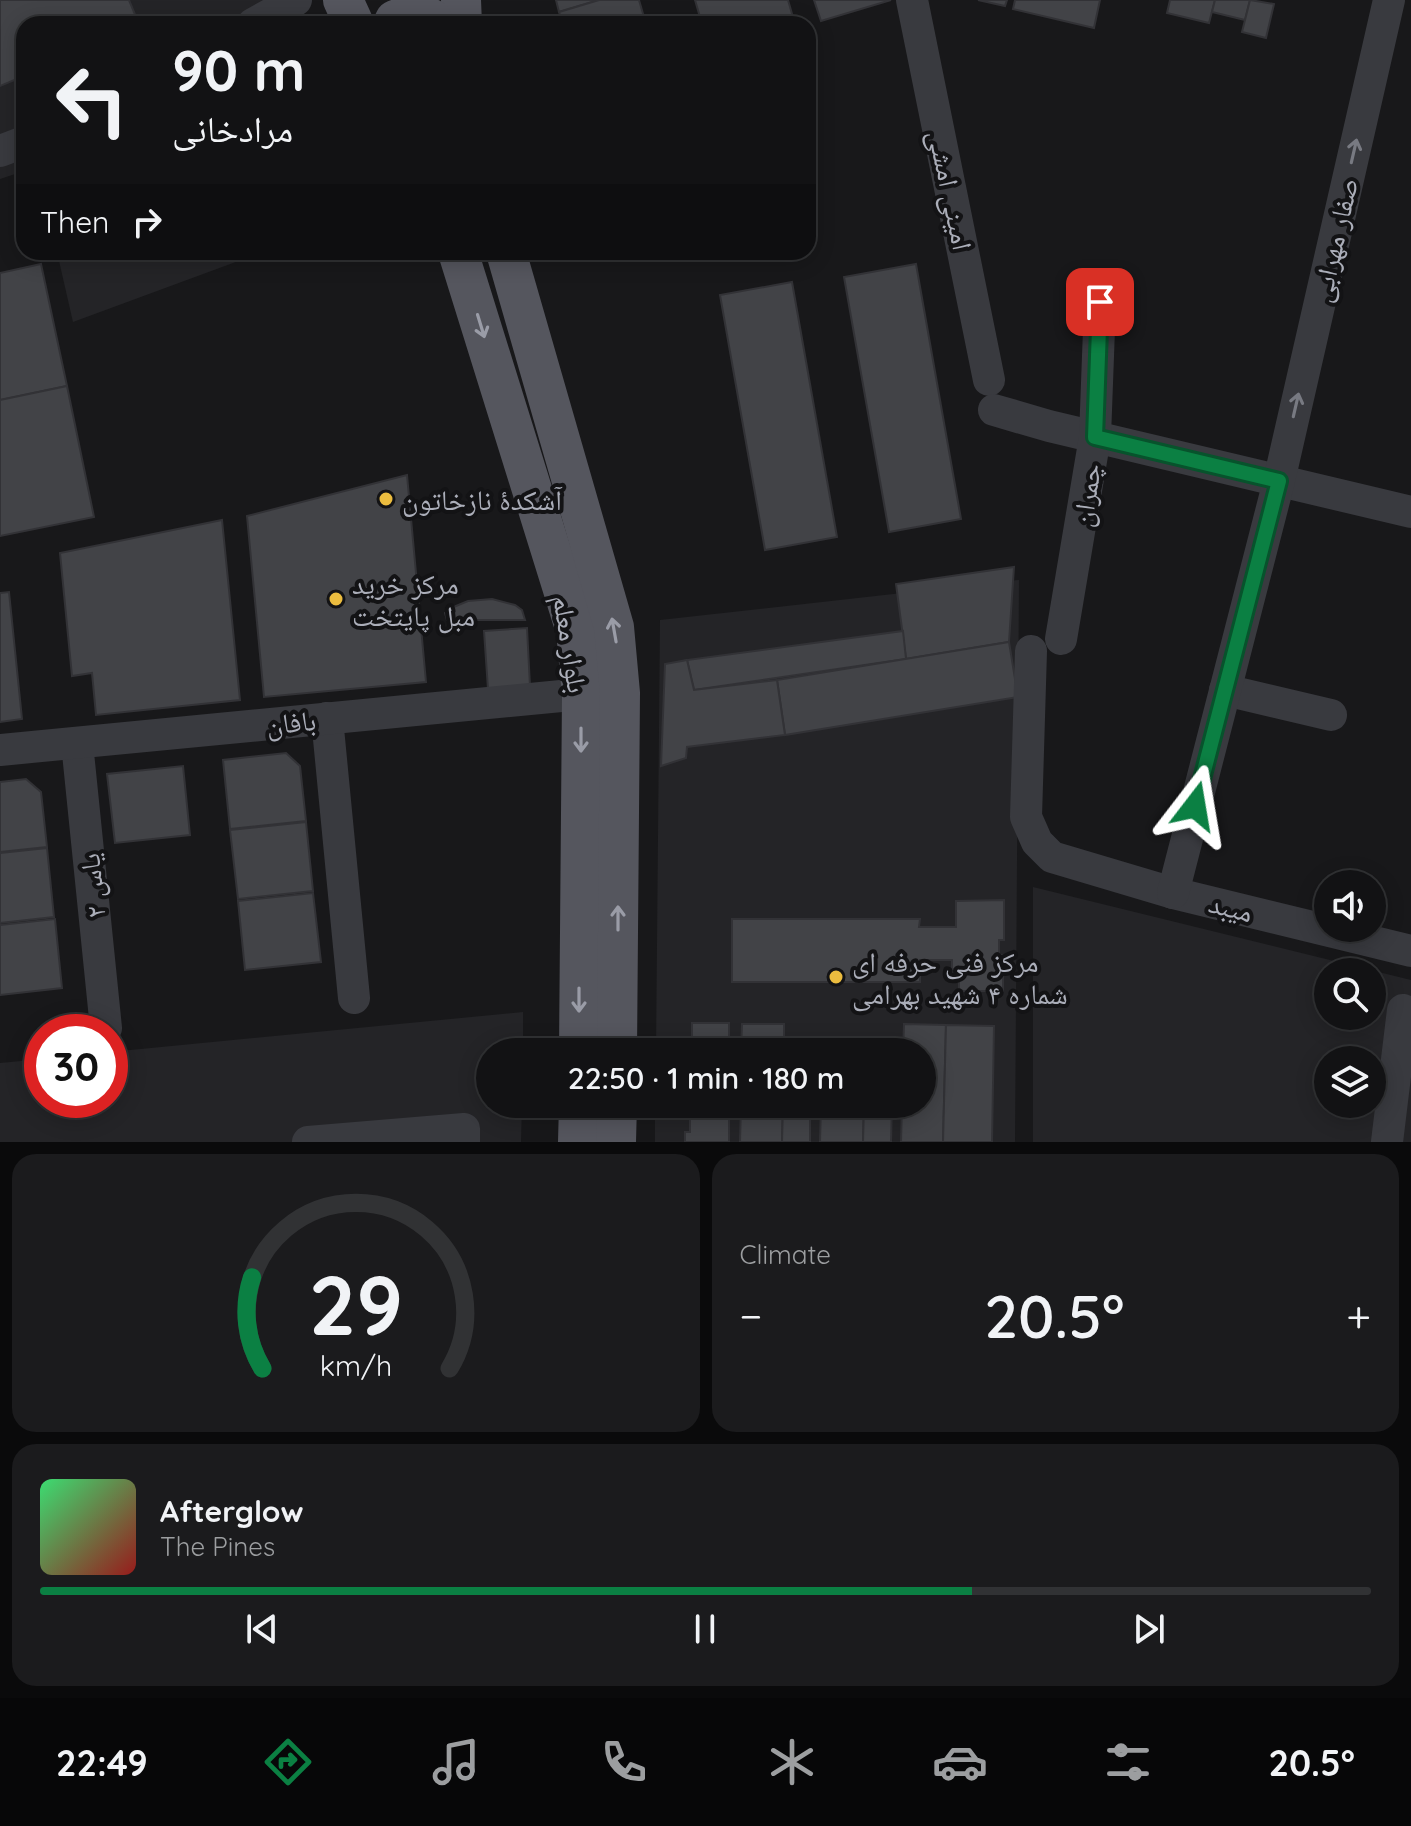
<!DOCTYPE html>
<meta charset="utf-8">
<style>
body{margin:0;font-family:Quicksand,"Noto Naskh Arabic",sans-serif;background:#1b1b1d;color:#f1f3f6;height:100vh;display:flex;flex-direction:column;font-size:30px;white-space:nowrap}
*{box-sizing:border-box;margin:0}
p{font-size:26px;color:#9c9ea0}
.icon{flex:none;width:44px;height:44px;fill:none;stroke:currentColor;stroke-width:2;stroke-linecap:round;stroke-linejoin:round}
.map{position:relative;height:1142px;overflow:hidden}
.details{display:flex;flex-direction:column;gap:12px;padding:12px;background:#0a0a0b;flex:1}
.details>*{flex:none}
.banner{position:absolute;left:16px;top:16px;width:800px;height:244px;border-radius:24px;box-shadow:0 4px 20px #0003,0 0 0 2px #313234;background:#121214;color:#f1f3f6;overflow:hidden}
.buttons{position:absolute;left:1314px;top:870px;display:grid;gap:16px}
.buttons a{display:grid;place-items:center;width:72px;height:72px;border-radius:50%;background:#121214;box-shadow:0 4px 20px #0003,0 0 0 2px #313234;font-size:40px}
.speed{position:absolute;left:24px;top:1014px;display:flex;gap:16px;font-size:40px;font-weight:700;text-align:center}
.speed>*{display:grid;place-content:center;width:104px;height:104px;border-radius:50%;background:#121214;box-shadow:0 4px 20px #0003,0 0 0 2px #313234;line-height:1}
.speed .limit{border:12px solid #d22;background:#fff;color:#111}
.pin{position:absolute;display:grid;place-items:center;width:68px;height:68px;color:#fff;margin:-34px;border-radius:16px;box-shadow:0 4px 12px #0006}
.me{position:absolute;width:88px;margin:-44px;rotate:14deg;stroke-linejoin:round;filter:drop-shadow(0 0 6px #0008)}
.turn{display:flex;align-items:center;gap:28px;height:168px;padding:0 24px;font-size:36px}
.turn .icon{width:104px;height:104px;stroke-width:2.5}
.turn b{display:block;font-size:56px;line-height:68px}
.then{display:flex;align-items:center;height:76px;padding:0 24px;background:#0003;gap:16px;font-size:30px}
.big{font-size:60px;font-weight:600;line-height:1.1}
.details .card{flex:1;display:flex;flex-direction:column;justify-content:center;gap:12px;min-width:0;padding:0 28px;border-radius:24px;background:#1b1b1d}
.details .dial{align-items:center;gap:0}
.dial svg{height:208px;overflow:visible;fill:none;stroke:#313234;stroke-width:7;stroke-linecap:round;text-anchor:middle}
.dial text{fill:#f1f3f6;stroke:none}
.song{display:flex;align-items:center;gap:24px}
.cover{width:96px;height:96px;border-radius:12px;background:linear-gradient(135deg,hsl(140 70% 55%),hsl(0 70% 35%))}
.played{height:8px;border-radius:4px;background:linear-gradient(90deg,#0b8043 70%,#313234 70%)}
.keys{display:flex;justify-content:space-around;direction:ltr}
.heat{display:flex;justify-content:space-between;align-items:center;font-size:44px;direction:ltr}
.details .tiles{flex:1;display:grid;gap:12px;grid-template-columns:1fr 1fr}
.card:last-child{grid-column:span 2}
.trip{position:absolute;left:476px;top:1038px;width:460px;height:80px;border-radius:40px;background:#121214;box-shadow:0 4px 20px #0003,0 0 0 2px #313234;font-weight:600;line-height:80px;text-align:center}
.tabs{display:flex;height:128px;justify-content:space-around;align-items:center;background:#070708;color:#9c9ea0}
.tabs .icon{width:56px;height:56px}
.tabs .active{color:#0b8043}
.tabs b{font-size:36px;color:#f1f3f6}
.map>svg:first-child{display:block}
.built{fill:#242427;fill-rule:evenodd}
.building{fill:#424347;stroke:#323236;stroke-width:2}
.lines{fill:none;stroke-linecap:round;stroke-linejoin:round}
.minor{stroke:#393a3f;stroke-width:32}
.major{stroke:#55565e;stroke-width:40}
.oneway{stroke:#787a82}
.oneway2{stroke:#9a9ca7}
.route-casing{stroke:#07532c;stroke-width:20}
.route{stroke:#0b8043;stroke-width:14}
.poi-dot{fill:#ebbc3f;stroke:#131315;stroke-width:3}
.labels{text-anchor:middle;dominant-baseline:central;stroke-width:8;stroke-linejoin:round;paint-order:stroke}
.street-label{font-size:28px;fill:#abaeb9;stroke:#131315}
.poi-label{font-size:28px;fill:#abaeb9;stroke:#131315;text-anchor:start}
</style>
<div class="map">
<svg width="1411" height="1142" viewBox="0 0 1411 1142">
<rect width="100%" height="100%" fill="#18181a"/>
<g class="built">
<path d="M 0,0 L 276,0 L 269,24 L 24,24 L 24,171 L 0,179 Z"/>
<path d="M 57,252 L 263,252 L 73,322 Z"/>
<path d="M 1019,580 L 1015,1142 L 655,1142 L 655,1104 L 922,1104 L 922,1052 L 656,1052 L 660,620 Z"/>
<path d="M 1033,887 L 1411,980 L 1411,1142 L 1033,1142 ZM 1328,972 L 1372,972 L 1372,1016 L 1328,1016 ZM 1328,1060 L 1372,1060 L 1372,1104 L 1328,1104 Z"/>
<path d="M 523,1012 L 523,1052 L 490,1052 L 490,1104 L 522,1104 L 521,1142 L 0,1142 L 0,1063 L 42,1059 L 42,1100 L 110,1100 L 110,1052 Z"/>
</g>
<g class="building">
<path d="M 0,0 L 129,0 L 139,24 L 24,24 L 24,76 L 0,86 Z"/>
<path d="M 556,0 L 599,0 L 559,12 Z"/>
<path d="M 599,0 L 639,0 L 646,24 L 563,24 L 559,12 Z"/>
<path d="M 695,0 L 788,0 L 795,24 L 702,24 Z"/>
<path d="M 814,0 L 891,0 L 821,21 Z"/>
<path d="M 978,0 L 1007,0 L 1005,6 Z"/>
<path d="M 1015,0 L 1100,0 L 1094,28 L 1013,9 Z"/>
<path d="M 1170,0 L 1215,0 L 1209,23 L 1167,13 Z"/>
<path d="M 1215,0 L 1250,0 L 1245,20 L 1212,12 Z"/>
<path d="M 1250,0 L 1274,4 L 1266,38 L 1242,32 Z"/>
<path d="M 41,264 L 67,386 L 0,400 L 0,273 Z"/>
<path d="M 916,264 L 961,519 L 889,532 L 844,277 Z"/>
<path d="M 792,282 L 837,537 L 765,550 L 720,295 Z"/>
<path d="M 67,386 L 94,517 L 0,536 L 0,400 Z"/>
<path d="M 407,475 L 426,682 L 264,697 L 247,516 Z"/>
<path d="M 222,520 L 240,700 L 96,715 L 92,673 L 72,676 L 60,553 Z"/>
<path d="M 1014,567 L 1009,642 L 906,659 L 896,584 Z"/>
<path d="M 9,592 L 22,719 L 0,722 L 0,593 Z"/>
<path d="M 492,599 L 515,605 L 522,610 L 525,620 L 447,620 L 445,613 L 456,606 L 468,601 Z"/>
<path d="M 527,628 L 530,686 L 488,689 L 484,631 Z"/>
<path d="M 903,631 L 906,659 L 694,690 L 687,660 Z"/>
<path d="M 1009,642 L 1018,697 L 785,735 L 777,680 Z"/>
<path d="M 687,660 L 694,690 L 777,680 L 785,735 L 687,747 L 686,758 L 661,766 L 665,664 Z"/>
<path d="M 286,753 L 300,766 L 306,821 L 230,829 L 223,760 Z"/>
<path d="M 183,766 L 190,835 L 115,843 L 107,774 Z"/>
<path d="M 26,779 L 41,792 L 47,847 L 0,852 L 0,782 Z"/>
<path d="M 306,822 L 313,891 L 238,899 L 230,830 Z"/>
<path d="M 47,848 L 54,917 L 0,923 L 0,853 Z"/>
<path d="M 313,893 L 321,962 L 245,970 L 238,901 Z"/>
<path d="M 1004,900 L 1004,940 L 999,940 L 999,955 L 1003,955 L 1003,991 L 959,991 L 959,969 L 952,969 L 952,960 L 920,960 L 920,982 L 732,982 L 732,919 L 920,919 L 919,927 L 956,927 L 956,901 Z"/>
<path d="M 55,919 L 62,988 L 0,995 L 0,925 Z"/>
<rect x="692" y="1023" width="37" height="29"/>
<path d="M 742,1024 L 784,1024 L 784,1052 L 741,1052 Z"/>
<path d="M 904,1024 L 946,1025 L 943,1142 L 901,1142 L 902,1104 L 922,1104 L 922,1052 L 903,1052 Z"/>
<path d="M 946,1025 L 994,1026 L 992,1142 L 943,1142 Z"/>
<path d="M 865,1039 L 894,1040 L 893,1052 L 865,1052 Z"/>
<rect x="784" y="1042" width="27" height="10"/>
<path d="M 822,1042 L 865,1043 L 865,1052 L 822,1052 Z"/>
<path d="M 690,1104 L 729,1104 L 729,1142 L 685,1142 L 685,1132 L 690,1132 Z"/>
<path d="M 741,1104 L 783,1104 L 782,1142 L 740,1142 Z"/>
<path d="M 783,1104 L 810,1104 L 810,1142 L 782,1142 Z"/>
<path d="M 821,1104 L 864,1104 L 863,1142 L 820,1142 Z"/>
<path d="M 864,1104 L 892,1104 L 891,1142 L 863,1142 Z"/>
</g>
<g class="lines">
<g class="minor">
<path d="M 912,0 L 989,380"/>
<path d="M 253,24 L 296,0"/>
<path d="M 0,151 L 24,142"/>
<path d="M 994,410 L 1049,426 L 1411,512"/>
<path d="M 1061,639 L 1095,437 L 1100,302"/>
<path d="M 1031,651 L 1026,817 L 1037,842 L 1052,857 L 1173,893 L 1411,951"/>
<path d="M 1225,690 L 1331,715"/>
<path d="M 327,718 L 354,998"/>
<path d="M 77,743 L 106,1028"/>
<path d="M 0,750 L 582,694"/>
<path d="M 1173,893 L 1279,481 L 1389,0"/>
<path d="M 308,1142 L 464,1129 L 464,1142"/>
<path d="M 1387,1142 L 1403,1010"/>
</g>
<g class="major">
<path d="M 343,0 L 354,24"/>
<path d="M 461,0 L 462,24"/>
<path d="M 393,24 L 395,20 L 416,12 L 432,19 L 434,24"/>
<path d="M 458,252 L 576,631 L 582,694 L 579,1052"/>
<path d="M 506,252 L 614,627 L 620,693 L 617,1052"/>
<path d="M 578,1142 L 579,1104"/>
<path d="M 616,1142 L 617,1104"/>
</g>
</g>
<defs><path id="oneway-shaft" d="M-6 0H5M1.5-3L5.5 0L1.5 3" fill="none" stroke-width="1.6" stroke-linecap="round" stroke-linejoin="round" transform="scale(2)"/></defs>
<g class="oneway">
<use href="#oneway-shaft" transform="translate(1354 151) rotate(-77)"/>
<use href="#oneway-shaft" transform="translate(1296 405) rotate(-77)"/>
</g>
<g class="oneway2">
<use href="#oneway-shaft" transform="translate(481 326) rotate(73)"/>
<use href="#oneway-shaft" transform="translate(614 630) rotate(-100)"/>
<use href="#oneway-shaft" transform="translate(581 740) rotate(90)"/>
<use href="#oneway-shaft" transform="translate(618 918) rotate(-90)"/>
<use href="#oneway-shaft" transform="translate(579 1000) rotate(90)"/>
</g>
<g class="lines">
<g class="route-casing">
<path id="route" d="M 1100,302 L 1095,437 L 1279,481 L 1195,806"/>
</g>
<use href="#route" class="route"/>
</g>
<g class="poi-dot">
<circle cx="386" cy="499" r="8"/>
<circle cx="336" cy="599" r="8"/>
<circle cx="836" cy="977" r="8"/>
</g>
<g class="labels">
<g class="street-label">
<text transform="translate(951 190) rotate(78)">امینی امشی</text>
<text transform="translate(1334 240) rotate(-77)">صفار مهرابی</text>
<text transform="translate(1086 495) rotate(-81)">چمران</text>
<text transform="translate(571 644) rotate(81)">بلوار معلم</text>
<text transform="translate(291 722) rotate(-6)">بافان</text>
<text transform="translate(92 886) rotate(-96)">یاس ۲</text>
<text transform="translate(1231 907) rotate(14)">میبد</text>
</g>
<g class="poi-label">
<text x="402" y="499">آشکدهٔ نازخاتون</text>
<text x="352" y="583">مرکز خرید<tspan x="352" dy="32">مبل پایتخت</tspan></text>
<text x="852" y="961">مرکز فنی حرفه ای<tspan x="852" dy="32">شماره ۴ شهید بهرامی</tspan></text>
</g>
</g>
</svg>
<div class="buttons">
<a><svg class="icon" aria-label="sound" viewBox="0 0 24 24"><path d="M4 9h4l5-4v14l-5-4H4zM17 9q2 3 0 6"/></svg></a>
<a><svg class="icon" aria-label="search" viewBox="0 0 24 24"><circle cx="10" cy="10" r="6"/><path d="M15 15l6 6"/></svg></a>
<a><svg class="icon" aria-label="layers" viewBox="0 0 24 24"><path d="M12 4l9 5-9 5-9-5zM3 14l9 5 9-5"/></svg></a>
</div>
<div class="speed"><div class="limit">30</div></div>
<div class="pin" style="left:1100px;top:302px;background:#d93025"><svg class="icon" aria-label="arrive" viewBox="0 0 24 24"><path d="M6 21V4h12l-3 4 3 4H6"/></svg></div>
<svg class="me" style="left:1195px;top:806px" viewBox="-20 -20 40 40"><path d="M0-17L14 15 0 8-14 15z" fill="#0b8043" stroke="#fff" stroke-width="4"/></svg>
<div class="trip">22:50 · 1 min · 180 m</div>
<div class="banner">
<div class="turn"><svg class="icon" aria-label="left" viewBox="0 0 24 24"><path d="M17 20v-9H6M10 6l-5 5 5 5"/></svg><div><b>90 m</b>مرادخانی</div></div>
<div class="then">Then<svg class="icon" aria-label="right" viewBox="0 0 24 24"><path d="M7 20v-9h11M14 6l5 5-5 5"/></svg></div>
</div>
</div>
<section class="details">
<div class="tiles">
<div class="card dial"><svg viewBox="0 0 100 80">
<path d="M14 69A42 42 0 1 1 86 69"/>
<path d="M14 69A42 42 0 0 1 10 34" stroke="#0b8043"/>
<text x="50" y="56" font-size="32" font-weight="700">29</text>
<text x="50" y="72" font-size="11">km/h</text>
</svg></div>
<div class="card"><p>Climate</p>
<div class="heat"><a>−</a><b class="big">20.5°</b><a>+</a></div>
</div>
<div class="card">
<div class="song"><i class="cover"></i><div><b>Afterglow</b><p>The Pines</p></div></div>
<div class="played"></div>
<div class="keys"><svg class="icon" aria-label="previous" viewBox="0 0 24 24"><path d="M18 5L8 12l10 7zM5 5v14"/></svg><svg class="icon" aria-label="pause" viewBox="0 0 24 24"><path d="M8 5v14M16 5v14"/></svg><svg class="icon" aria-label="next" viewBox="0 0 24 24"><path d="M6 5l10 7-10 7zM19 5v14"/></svg></div>
</div>
</div>
</section>
<nav class="tabs">
<b>22:49</b>
<svg class="icon active" aria-label="directions" viewBox="0 0 24 24"><path d="M12 3l9 9-9 9-9-9zM9 14v-3h6M13 9l2 2-2 2"/></svg>
<svg class="icon" aria-label="music" viewBox="0 0 24 24"><path d="M9 18V5l10-2v13"/><circle cx="6" cy="18" r="3"/><circle cx="16" cy="16" r="3"/></svg>
<svg class="icon" aria-label="phone" viewBox="0 0 24 24"><path d="M5 4h4l2 5-3 2q2 4 5 5l2-3 5 2v4C11 20 4 13 5 4z"/></svg>
<svg class="icon" aria-label="climate" viewBox="0 0 24 24"><path d="M12 3v18M4 7l16 10M4 17L20 7"/></svg>
<svg class="icon" aria-label="car" viewBox="0 0 24 24"><path d="M5 17H2v-5l4-1 3-4h7l3 4 3 1v5h-3M9 17h6M6 11h13"/><circle cx="7" cy="17" r="2"/><circle cx="17" cy="17" r="2"/></svg>
<svg class="icon" aria-label="filters" viewBox="0 0 24 24"><path d="M4 7h16M4 17h16"/><circle cx="9" cy="7" r="2"/><circle cx="15" cy="17" r="2"/></svg>
<b>20.5°</b>
</nav>
